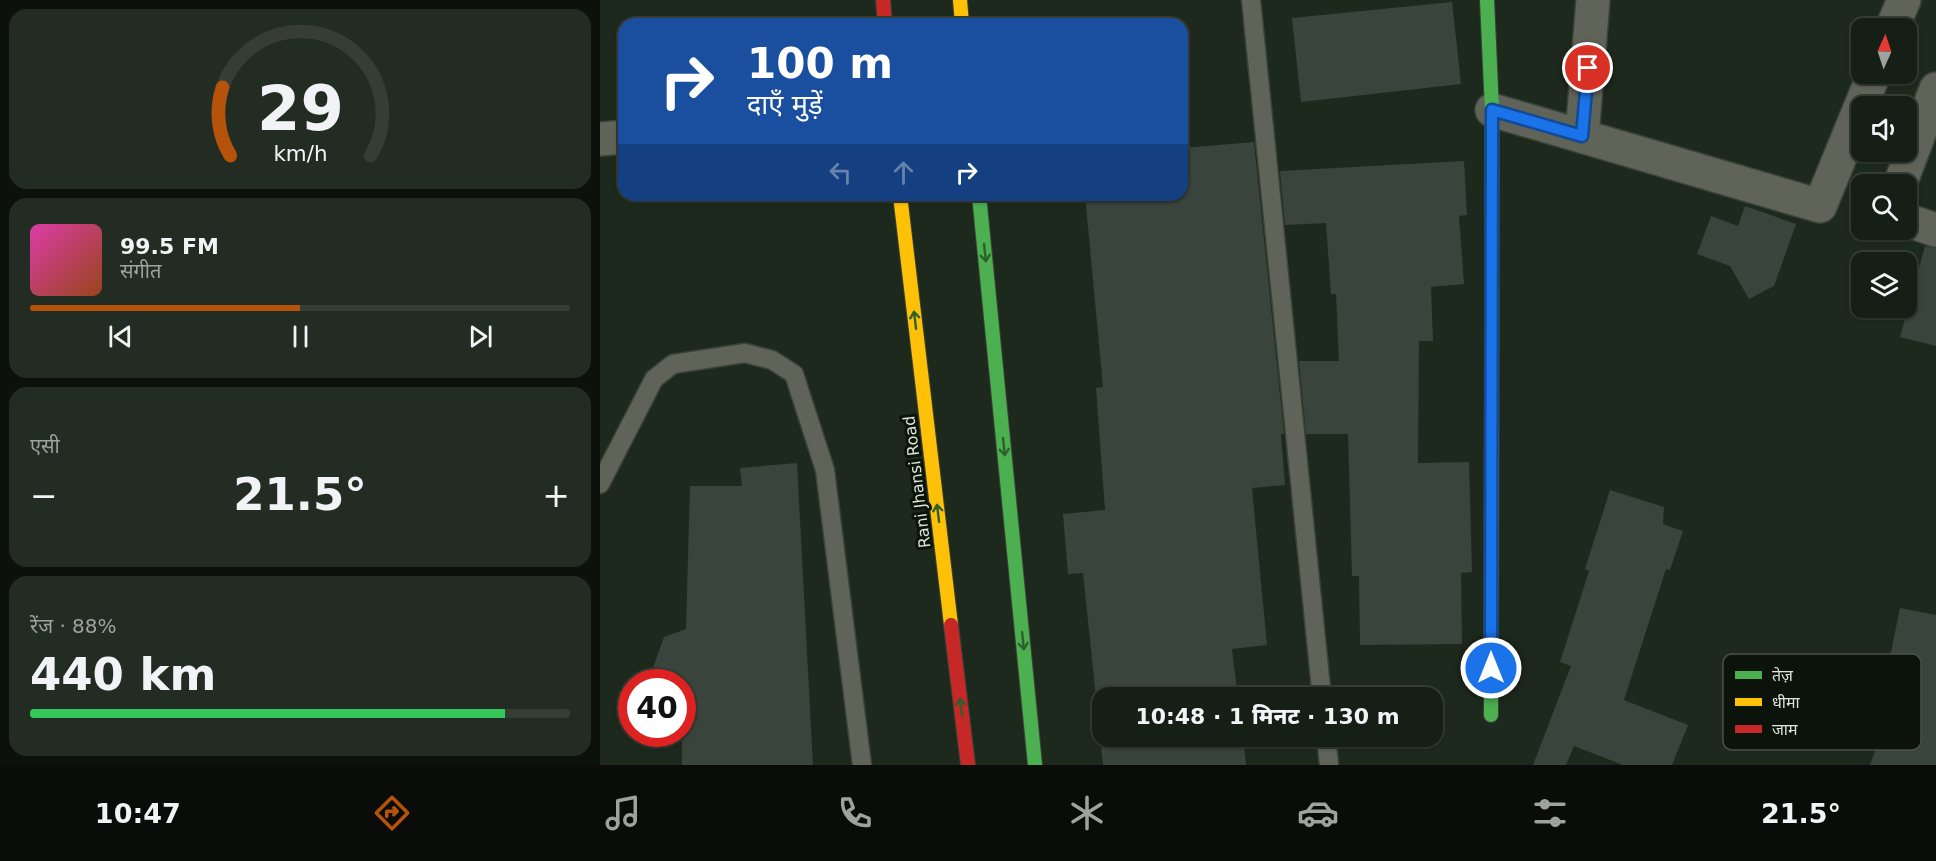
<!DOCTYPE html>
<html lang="hi">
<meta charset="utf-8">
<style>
body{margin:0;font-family:"DejaVu Sans","Noto Sans Devanagari",sans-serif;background:#232c23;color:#f1f3f6;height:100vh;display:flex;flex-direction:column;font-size:22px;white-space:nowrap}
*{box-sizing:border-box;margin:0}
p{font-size:20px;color:#9ea2a1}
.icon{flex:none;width:33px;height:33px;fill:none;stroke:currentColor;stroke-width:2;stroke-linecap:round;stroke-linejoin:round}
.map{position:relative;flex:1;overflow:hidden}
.side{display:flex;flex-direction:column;gap:9px;padding:9px;background:#0c110c;width:600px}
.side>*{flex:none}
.hud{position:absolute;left:18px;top:18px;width:570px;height:183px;border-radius:18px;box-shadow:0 2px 4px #0004,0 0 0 2px #353d35;background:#1a4fa0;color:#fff;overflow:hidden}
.needle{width:39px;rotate:3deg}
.fabs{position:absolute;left:1251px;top:18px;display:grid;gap:12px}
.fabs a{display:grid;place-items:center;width:66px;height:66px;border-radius:12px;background:#161f16;box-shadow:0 2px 4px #0004,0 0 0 2px #353d35;font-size:30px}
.speed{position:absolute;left:18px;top:669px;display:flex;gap:12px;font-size:30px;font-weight:700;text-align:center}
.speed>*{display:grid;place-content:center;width:78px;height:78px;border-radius:50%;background:#161f16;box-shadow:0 2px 4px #0004,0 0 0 2px #353d35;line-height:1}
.speed .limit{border:9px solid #d22;background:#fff;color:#111}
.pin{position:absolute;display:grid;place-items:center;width:51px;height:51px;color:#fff;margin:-26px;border:3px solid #fff;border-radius:50%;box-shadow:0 2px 6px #0007}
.me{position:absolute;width:66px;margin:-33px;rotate:0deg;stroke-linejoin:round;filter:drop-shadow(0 0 4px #0008)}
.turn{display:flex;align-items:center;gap:21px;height:126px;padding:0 30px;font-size:27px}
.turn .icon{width:78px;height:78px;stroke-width:2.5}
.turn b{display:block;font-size:42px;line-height:51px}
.lanes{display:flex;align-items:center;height:57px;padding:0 30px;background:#0003;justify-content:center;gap:30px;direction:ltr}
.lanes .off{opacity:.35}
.big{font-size:45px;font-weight:800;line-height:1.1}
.side .tile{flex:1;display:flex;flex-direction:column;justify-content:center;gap:9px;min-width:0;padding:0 21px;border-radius:18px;background:#232c23}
.side .dial{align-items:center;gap:0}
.dial svg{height:156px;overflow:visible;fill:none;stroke:#353d35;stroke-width:7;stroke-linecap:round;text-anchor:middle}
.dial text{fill:#f1f3f6;stroke:none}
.song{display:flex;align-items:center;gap:18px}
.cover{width:72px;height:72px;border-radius:9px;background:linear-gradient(135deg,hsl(320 70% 55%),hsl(20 70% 35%))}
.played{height:6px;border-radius:3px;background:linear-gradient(90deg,#b45309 50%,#353d35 50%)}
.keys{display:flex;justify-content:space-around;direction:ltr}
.heat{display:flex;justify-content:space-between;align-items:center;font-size:33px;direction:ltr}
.charge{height:9px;border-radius:4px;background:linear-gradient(90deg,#34c759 88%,#353d35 0)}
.trip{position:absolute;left:492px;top:687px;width:351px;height:60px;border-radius:18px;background:#161f16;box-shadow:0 2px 4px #0004,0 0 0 2px #353d35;font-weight:800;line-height:60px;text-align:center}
.menu{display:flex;height:96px;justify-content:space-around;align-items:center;background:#090c09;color:#9ea2a1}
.menu .icon{width:42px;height:42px}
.menu .selected{color:#b45309}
.menu b{font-size:27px;color:#f1f3f6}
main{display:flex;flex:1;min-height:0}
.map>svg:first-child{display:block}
.building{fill:#38443c}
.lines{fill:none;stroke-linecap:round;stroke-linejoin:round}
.lane-casing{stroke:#394338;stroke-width:21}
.street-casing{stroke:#394338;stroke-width:36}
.fast-casing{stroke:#394338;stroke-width:16}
.slow-casing{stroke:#394338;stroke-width:16}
.jam-casing{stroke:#394338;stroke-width:16}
.lane{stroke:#606358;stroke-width:18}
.street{stroke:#606358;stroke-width:33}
.fast{stroke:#4caf50;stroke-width:14}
.slow{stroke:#ffc107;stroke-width:14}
.jam{stroke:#c62828;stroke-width:14}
.oneway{stroke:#2c612d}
.route-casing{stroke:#114b97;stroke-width:15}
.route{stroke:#1a73e8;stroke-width:10}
.labels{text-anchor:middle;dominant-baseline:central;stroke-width:6;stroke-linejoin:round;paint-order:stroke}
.street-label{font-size:16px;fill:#dae6d7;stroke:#0b130a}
.key{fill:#0b130a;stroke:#495248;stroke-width:1.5}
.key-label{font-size:16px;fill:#dae6d7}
</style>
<main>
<section class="side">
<div class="tile dial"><svg viewBox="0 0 100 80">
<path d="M14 69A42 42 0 1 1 86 69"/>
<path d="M14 69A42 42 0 0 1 10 34" stroke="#b45309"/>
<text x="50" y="56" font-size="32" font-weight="700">29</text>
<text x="50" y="72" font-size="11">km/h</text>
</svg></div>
<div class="tile">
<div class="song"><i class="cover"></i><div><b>99.5 FM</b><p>संगीत</p></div></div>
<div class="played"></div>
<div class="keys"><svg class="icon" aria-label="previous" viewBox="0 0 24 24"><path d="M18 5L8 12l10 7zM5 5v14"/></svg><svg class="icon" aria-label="pause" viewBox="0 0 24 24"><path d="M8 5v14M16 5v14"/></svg><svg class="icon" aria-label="next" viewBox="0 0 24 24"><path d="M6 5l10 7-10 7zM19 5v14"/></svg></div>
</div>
<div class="tile"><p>एसी</p>
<div class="heat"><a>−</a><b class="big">21.5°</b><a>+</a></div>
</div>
<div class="tile"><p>रेंज · 88%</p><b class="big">440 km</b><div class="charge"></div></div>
</section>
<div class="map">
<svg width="1336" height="765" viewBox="0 0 1336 765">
<rect width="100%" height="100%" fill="#1e291d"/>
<g class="building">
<path d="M 852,2 L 861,84 L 701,102 L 692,18 Z"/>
<path d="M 654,142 L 684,434 L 681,434 L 685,485 L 652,488 L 667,645 L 632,649 L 638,698 L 502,698 L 502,736 L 643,736 L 646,765 L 503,765 L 483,573 L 468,574 L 463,514 L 505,510 L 496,388 L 503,387 L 485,195 L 582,195 L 582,148 Z"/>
<path d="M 864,161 L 867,215 L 859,216 L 864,284 L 831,287 L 833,341 L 819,341 L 818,463 L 869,462 L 872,572 L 861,573 L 862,644 L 760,645 L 759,576 L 752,576 L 748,434 L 706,434 L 699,361 L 739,361 L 736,294 L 731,294 L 726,223 L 685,225 L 680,171 Z"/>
<path d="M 1145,206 L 1196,224 L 1174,286 L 1149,299 L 1130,266 L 1097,254 L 1111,216 L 1138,226 Z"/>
<path d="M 1325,246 L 1336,248 L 1336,346 L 1300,337 Z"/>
<path d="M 197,463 L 213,765 L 82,765 L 82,682 L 48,682 L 64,637 L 86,629 L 90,486 L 142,486 L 140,468 Z"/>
<path d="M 1010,490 L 1064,507 L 1063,524 L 1083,531 L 1070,570 L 1066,569 L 1024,700 L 1088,725 L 1072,765 L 1023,765 L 974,746 L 966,765 L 933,765 L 971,666 L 960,662 L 989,571 L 985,569 Z"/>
<path d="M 1300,608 L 1336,615 L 1336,765 L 1270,765 L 1276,749 L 1257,742 L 1271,703 L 1280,706 Z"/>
</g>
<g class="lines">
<g class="lane-casing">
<g id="lane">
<path d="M 651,0 L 722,698"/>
<path d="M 0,484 L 54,379 L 73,364 L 145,353 L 172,360 L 194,374 L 225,470 L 262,765"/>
<path d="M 726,736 L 729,765"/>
</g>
</g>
<g class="street-casing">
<g id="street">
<path d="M 1292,28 L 1304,0"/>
<path d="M 892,110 L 1220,206 L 1274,74"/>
<path d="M 982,136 L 993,0"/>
<path d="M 0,139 L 24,137"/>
<path d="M 1300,184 L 1336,89"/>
<path d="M 1306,220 L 1336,230"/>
</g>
</g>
<g class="fast-casing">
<g id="fast">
<path d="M 887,0 L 892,110 L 892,325"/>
<path d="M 379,195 L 435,765"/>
<path d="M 891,715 L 891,637"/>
</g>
</g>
<g class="slow-casing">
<g id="slow">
<path d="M 360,0 L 362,24"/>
<path d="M 300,195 L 351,625"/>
<path d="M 891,637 L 892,325"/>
</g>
</g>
<g class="jam-casing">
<g id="jam">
<path d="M 283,0 L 285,24"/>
<path d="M 351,625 L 368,765"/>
</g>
</g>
<use href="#lane" class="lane"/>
<use href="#street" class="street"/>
<use href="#fast" class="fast"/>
<use href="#slow" class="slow"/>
<use href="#jam" class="jam"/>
</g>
<defs><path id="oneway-shaft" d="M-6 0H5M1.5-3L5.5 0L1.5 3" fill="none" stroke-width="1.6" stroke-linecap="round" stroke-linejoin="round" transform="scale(1.5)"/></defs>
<g class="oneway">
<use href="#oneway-shaft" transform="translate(385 253) rotate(84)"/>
<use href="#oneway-shaft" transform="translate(315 320) rotate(-97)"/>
<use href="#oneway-shaft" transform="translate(404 447) rotate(84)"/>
<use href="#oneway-shaft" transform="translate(338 513) rotate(-97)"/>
<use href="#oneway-shaft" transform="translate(423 641) rotate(84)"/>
<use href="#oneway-shaft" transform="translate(361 707) rotate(-97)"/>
</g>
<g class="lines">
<g class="route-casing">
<path id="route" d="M 891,668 L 892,110 L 982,136 L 988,68"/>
</g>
<use href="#route" class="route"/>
</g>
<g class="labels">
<g class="street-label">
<text transform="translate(317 482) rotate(-97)">Rani Jhansi Road</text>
</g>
</g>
<rect x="1123" y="654" width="198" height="96" rx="9" class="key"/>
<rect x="1135" y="671" width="27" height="8" fill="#4caf50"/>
<rect x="1135" y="698" width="27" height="8" fill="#ffc107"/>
<rect x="1135" y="725" width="27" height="8" fill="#c62828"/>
<g class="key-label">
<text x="1172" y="681">तेज़</text>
<text x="1172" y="708">धीमा</text>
<text x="1172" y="735">जाम</text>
</g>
</svg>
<div class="fabs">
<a><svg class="needle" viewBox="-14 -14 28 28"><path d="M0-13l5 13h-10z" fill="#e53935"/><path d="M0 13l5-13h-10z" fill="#9ea2a1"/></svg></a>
<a><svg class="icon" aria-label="sound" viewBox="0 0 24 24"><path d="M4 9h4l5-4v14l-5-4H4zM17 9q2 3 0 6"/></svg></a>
<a><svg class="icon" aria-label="search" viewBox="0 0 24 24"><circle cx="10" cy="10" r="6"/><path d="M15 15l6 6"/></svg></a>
<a><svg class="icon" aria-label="layers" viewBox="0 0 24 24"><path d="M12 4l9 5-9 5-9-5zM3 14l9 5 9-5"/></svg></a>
</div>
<div class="speed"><div class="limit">40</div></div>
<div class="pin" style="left:988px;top:68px;background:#d93025"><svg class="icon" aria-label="arrive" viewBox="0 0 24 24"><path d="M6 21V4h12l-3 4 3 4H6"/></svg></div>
<svg class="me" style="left:891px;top:668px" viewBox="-20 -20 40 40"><circle r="17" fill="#1a73e8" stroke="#fff" stroke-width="3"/><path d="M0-11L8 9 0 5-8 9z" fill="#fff"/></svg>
<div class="trip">10:48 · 1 मिनट · 130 m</div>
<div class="hud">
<div class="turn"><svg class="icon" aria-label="right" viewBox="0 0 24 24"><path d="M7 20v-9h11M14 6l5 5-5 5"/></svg><div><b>100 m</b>दाएँ मुड़ें</div></div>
<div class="lanes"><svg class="icon off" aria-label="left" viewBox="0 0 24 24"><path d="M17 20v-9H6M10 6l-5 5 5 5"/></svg><svg class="icon off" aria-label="ahead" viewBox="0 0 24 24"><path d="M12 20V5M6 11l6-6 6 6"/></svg><svg class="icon" aria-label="right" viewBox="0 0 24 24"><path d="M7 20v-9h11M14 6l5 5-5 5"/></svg></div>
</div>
</div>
</main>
<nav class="menu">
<b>10:47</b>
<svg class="icon selected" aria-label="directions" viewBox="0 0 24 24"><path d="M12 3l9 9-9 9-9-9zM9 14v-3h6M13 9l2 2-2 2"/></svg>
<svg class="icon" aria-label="music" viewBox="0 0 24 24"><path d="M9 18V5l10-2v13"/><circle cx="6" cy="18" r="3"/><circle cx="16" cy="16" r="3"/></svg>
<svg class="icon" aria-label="phone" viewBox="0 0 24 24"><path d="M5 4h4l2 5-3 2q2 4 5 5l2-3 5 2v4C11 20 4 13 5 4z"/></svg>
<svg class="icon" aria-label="climate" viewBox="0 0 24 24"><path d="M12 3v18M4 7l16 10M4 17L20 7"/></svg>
<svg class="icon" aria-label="car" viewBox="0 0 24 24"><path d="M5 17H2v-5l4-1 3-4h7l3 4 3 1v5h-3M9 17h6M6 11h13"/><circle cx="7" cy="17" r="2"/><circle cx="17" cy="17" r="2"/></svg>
<svg class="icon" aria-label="filters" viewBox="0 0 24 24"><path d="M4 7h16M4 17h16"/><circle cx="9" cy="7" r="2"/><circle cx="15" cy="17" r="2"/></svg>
<b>21.5°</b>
</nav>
